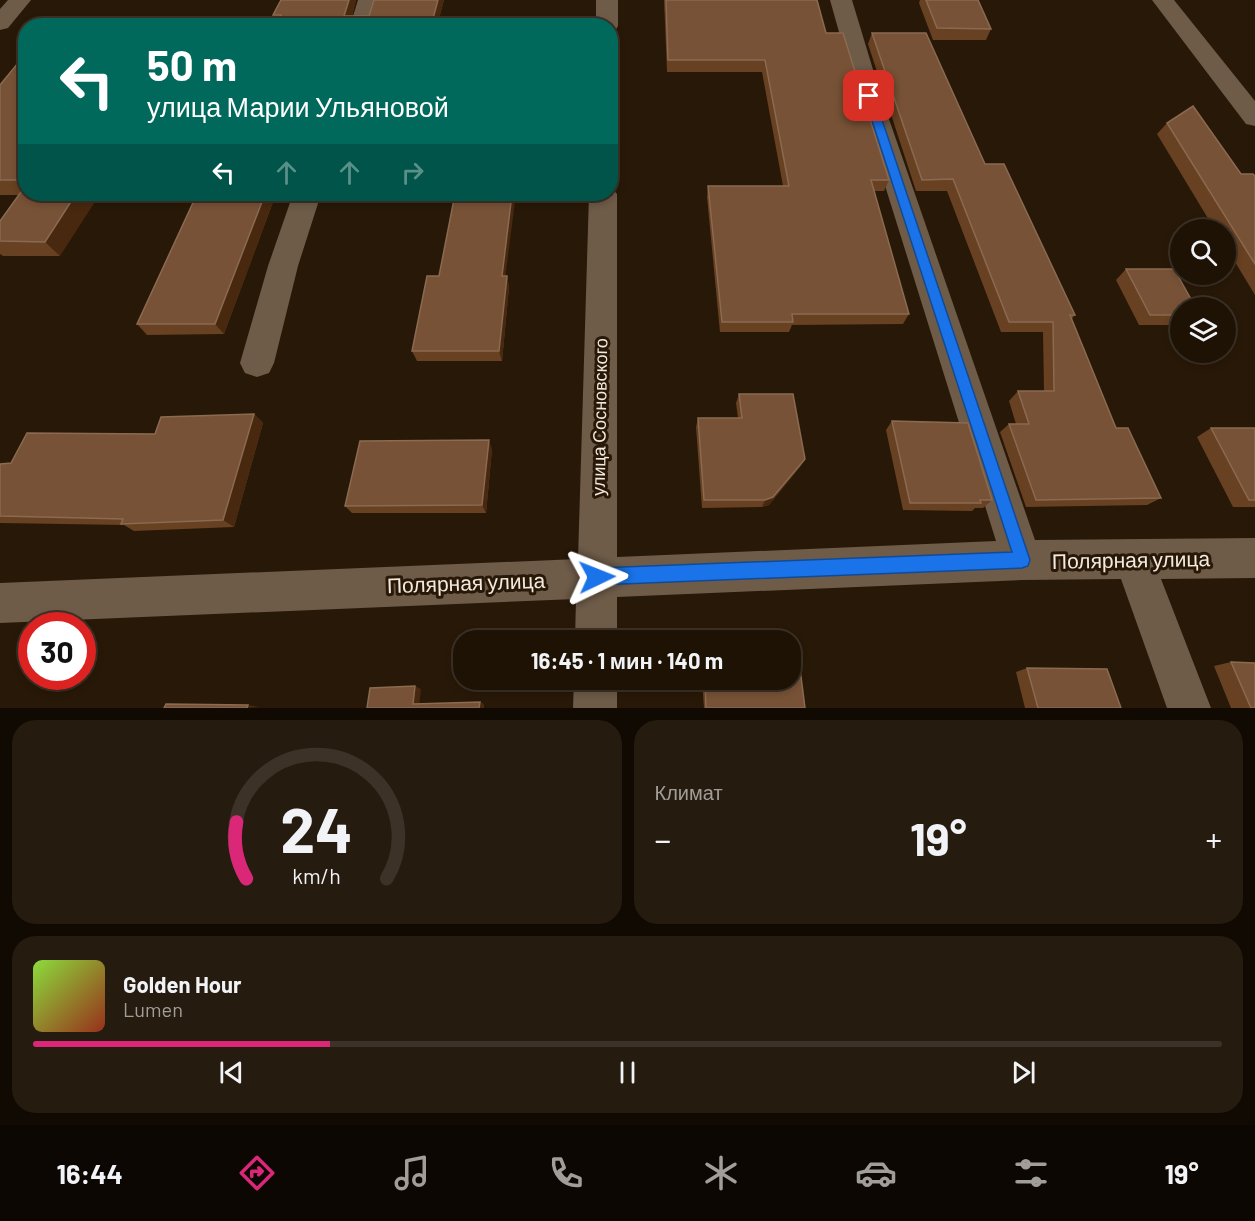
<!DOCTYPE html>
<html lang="ru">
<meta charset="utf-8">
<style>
body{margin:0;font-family:Barlow,sans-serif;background:#261b0f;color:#f1f3f6;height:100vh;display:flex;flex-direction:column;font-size:22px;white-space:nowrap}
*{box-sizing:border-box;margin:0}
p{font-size:20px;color:#a19e9a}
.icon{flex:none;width:33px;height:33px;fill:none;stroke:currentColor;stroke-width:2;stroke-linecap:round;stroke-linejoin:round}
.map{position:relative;height:708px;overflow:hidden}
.side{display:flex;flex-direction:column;gap:12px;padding:12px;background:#100a03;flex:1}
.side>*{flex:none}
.guide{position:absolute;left:18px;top:18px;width:600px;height:183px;border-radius:24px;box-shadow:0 3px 9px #0003,0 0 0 2px #3c3227;background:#00695c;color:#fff;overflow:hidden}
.fabs{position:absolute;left:1170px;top:219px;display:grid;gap:12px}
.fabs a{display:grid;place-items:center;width:66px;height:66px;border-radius:50%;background:#1e1205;box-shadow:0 3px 9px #0003,0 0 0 2px #3c3227;font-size:30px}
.speed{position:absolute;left:18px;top:612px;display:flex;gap:12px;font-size:30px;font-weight:700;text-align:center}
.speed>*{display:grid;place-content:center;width:78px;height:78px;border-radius:50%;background:#1e1205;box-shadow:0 3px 9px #0003,0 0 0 2px #3c3227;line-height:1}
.speed .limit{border:9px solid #d22;background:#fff;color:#111}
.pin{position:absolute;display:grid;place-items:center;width:51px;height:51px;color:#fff;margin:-26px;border-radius:12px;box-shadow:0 3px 9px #0006}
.me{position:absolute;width:66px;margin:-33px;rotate:88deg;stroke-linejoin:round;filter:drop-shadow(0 0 4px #0008)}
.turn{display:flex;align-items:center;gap:21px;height:126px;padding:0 30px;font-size:27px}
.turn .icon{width:78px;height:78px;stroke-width:2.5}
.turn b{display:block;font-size:42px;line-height:51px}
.lanes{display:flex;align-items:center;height:57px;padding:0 30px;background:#0003;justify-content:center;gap:30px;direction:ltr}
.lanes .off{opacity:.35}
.big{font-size:45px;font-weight:700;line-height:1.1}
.side .card{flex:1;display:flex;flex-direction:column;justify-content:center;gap:9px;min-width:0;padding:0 21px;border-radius:24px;background:#261b0f}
.side .dial{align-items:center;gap:0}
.dial svg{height:156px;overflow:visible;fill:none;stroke:#3c3227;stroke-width:7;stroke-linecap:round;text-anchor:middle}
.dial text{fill:#f1f3f6;stroke:none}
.song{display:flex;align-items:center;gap:18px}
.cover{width:72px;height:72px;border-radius:9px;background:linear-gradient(135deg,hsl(90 70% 55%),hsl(10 70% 35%))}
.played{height:6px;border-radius:3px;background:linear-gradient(90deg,#db2777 25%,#3c3227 25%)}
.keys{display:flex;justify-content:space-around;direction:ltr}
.heat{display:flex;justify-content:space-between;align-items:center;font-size:33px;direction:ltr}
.side .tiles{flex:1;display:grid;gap:12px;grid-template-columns:1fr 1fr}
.card:last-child{grid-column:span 2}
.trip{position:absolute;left:453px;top:630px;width:348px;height:60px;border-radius:24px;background:#1e1205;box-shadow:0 3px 9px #0003,0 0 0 2px #3c3227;font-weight:700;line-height:60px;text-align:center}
.menu{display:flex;height:96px;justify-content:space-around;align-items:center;background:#0c0702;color:#a19e9a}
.menu .icon{width:42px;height:42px}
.menu .active{color:#db2777}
.menu b{font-size:27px;color:#f1f3f6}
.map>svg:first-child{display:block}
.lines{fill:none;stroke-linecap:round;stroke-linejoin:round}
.minor{fill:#6e5b48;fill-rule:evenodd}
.wall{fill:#684022}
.shaded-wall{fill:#48280f}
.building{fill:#775236;stroke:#8a6a51;stroke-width:1.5}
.route{fill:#1a73e8;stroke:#114b97;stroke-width:1.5}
.labels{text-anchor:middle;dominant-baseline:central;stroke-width:6;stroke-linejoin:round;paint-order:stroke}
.street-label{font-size:18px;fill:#f4e9de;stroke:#281807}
.near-street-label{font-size:21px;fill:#f4e9de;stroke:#281807}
</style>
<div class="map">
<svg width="1255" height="708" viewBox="0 0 1255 708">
<rect width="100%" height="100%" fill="#281807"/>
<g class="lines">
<g class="minor">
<path d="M 8,0 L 31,0 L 8,28 L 0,30 L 0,9 Z"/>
<path d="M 358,0 L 380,0 L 372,26 L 350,26 Z"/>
<path d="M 596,0 L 618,0 L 618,26 L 615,31 L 610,32 L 610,26 L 596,26 Z"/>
<path d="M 830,0 L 852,0 L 881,96 L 1035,540 L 1255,538 L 1255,578 L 1161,579 L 1211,708 L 1167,708 L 1121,579 L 1022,580 L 617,597 L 617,640 L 575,640 L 576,599 L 0,623 L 0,583 L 578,559 L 589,194 L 610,194 L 610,186 L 617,194 L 617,557 L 996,541 L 857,96 Z"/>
<path d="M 1152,0 L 1174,0 L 1255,101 L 1255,126 L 1246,124 Z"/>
<path d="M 293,194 L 321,194 L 298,266 L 274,363 L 269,373 L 257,377 L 245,373 L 240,363 L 268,266 Z"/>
<path d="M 574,680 L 617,680 L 617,708 L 573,708 Z"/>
</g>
</g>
<g class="wall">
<path d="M 281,0 L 356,0 L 352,16 L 369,16 L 374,0 L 444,0 L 437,26 L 277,24 L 273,15 Z"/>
<path d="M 664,0 L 817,0 L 826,33 L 889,180 L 884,191 L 874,191 L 909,314 L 903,324 L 792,325 L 789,332 L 720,332 L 707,197 L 708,186 L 783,186 L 762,72 L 667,72 Z"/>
<path d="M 920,0 L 978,0 L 991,29 L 986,40 L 933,40 L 919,3 Z"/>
<path d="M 872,33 L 985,164 L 1075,315 L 1071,320 L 1116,428 L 1161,498 L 1147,505 L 1026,507 L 1000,432 L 1009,424 L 1016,424 L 1009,401 L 1018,391 L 1044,391 L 1043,332 L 1001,332 L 947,191 L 916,191 L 868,44 Z"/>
<path d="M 26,64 L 26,194 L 60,256 L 3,256 L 0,254 L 0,221 L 18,195 L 0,195 L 0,85 Z"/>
<path d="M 1167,123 L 1241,174 L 1255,176 L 1255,295 L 1226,247 L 1226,230 L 1215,230 L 1157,134 Z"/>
<path d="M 197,194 L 276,194 L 224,334 L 147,335 L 137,324 Z"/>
<path d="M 1126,269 L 1180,308 L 1180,325 L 1139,325 L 1116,280 Z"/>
<path d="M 439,276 L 507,276 L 509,287 L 502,361 L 417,361 L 412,351 Z"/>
<path d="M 739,394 L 805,459 L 800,467 L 769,505 L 762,507 L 702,508 L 696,427 L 698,418 L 738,418 L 736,403 Z"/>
<path d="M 254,414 L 263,423 L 234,527 L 134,531 L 124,525 L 0,523 L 0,464 L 11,463 Z"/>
<path d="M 892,421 L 992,500 L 983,508 L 975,508 L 972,511 L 903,510 L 886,430 Z"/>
<path d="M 1211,428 L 1255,428 L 1255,507 L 1233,507 L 1197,437 Z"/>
<path d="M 492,449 L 486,513 L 352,513 L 345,506 Z"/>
<path d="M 1231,662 L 1255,708 L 1231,708 L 1214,666 Z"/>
<path d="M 1027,668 L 1121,708 L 1025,708 L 1016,672 Z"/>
<path d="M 702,680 L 790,680 L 805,708 L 704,708 Z"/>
</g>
<g class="shaded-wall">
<path d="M 349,0 L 356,0 L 349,26 L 344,16 Z"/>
<path d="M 438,0 L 444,0 L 437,26 L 431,26 Z"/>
<path d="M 76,194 L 100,194 L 60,256 L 45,242 Z"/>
<path d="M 265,194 L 276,194 L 224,334 L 215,324 Z"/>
<path d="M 512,194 L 516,194 L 504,287 L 502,276 Z"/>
<path d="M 507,276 L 509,287 L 502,361 L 499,351 Z"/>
<path d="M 254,414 L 263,423 L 234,527 L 223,520 Z"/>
<path d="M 489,440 L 492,449 L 486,513 L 482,505 Z"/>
<path d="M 805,459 L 800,467 L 769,505 L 762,507 L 765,500 Z"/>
<path d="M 415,686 L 421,689 L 419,707 L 413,704 Z"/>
<path d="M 480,702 L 484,704 L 484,708 L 479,708 Z"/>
<path d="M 248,705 L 259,707 L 247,708 Z"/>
</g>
<g class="building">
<path d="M 281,0 L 349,0 L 344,16 L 369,16 L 374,0 L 438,0 L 431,26 L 277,26 L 281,15 L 273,15 Z"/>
<path d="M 666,0 L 817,0 L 826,33 L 843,33 L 889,180 L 871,180 L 909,314 L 792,314 L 793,322 L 722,322 L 708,186 L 789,186 L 765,60 L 668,60 Z"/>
<path d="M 926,0 L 978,0 L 991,29 L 937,28 Z"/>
<path d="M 872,33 L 926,33 L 985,164 L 1004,164 L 1075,315 L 1070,315 L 1116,428 L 1128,428 L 1161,498 L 1036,500 L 1009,424 L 1029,424 L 1018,391 L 1054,391 L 1053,322 L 1009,322 L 953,179 L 922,180 Z"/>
<path d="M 18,63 L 26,64 L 26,180 L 0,180 L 0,85 Z"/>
<path d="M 1193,106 L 1241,174 L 1253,174 L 1255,176 L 1255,264 L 1167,123 Z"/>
<path d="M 26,185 L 26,194 L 76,194 L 45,242 L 0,241 L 0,221 Z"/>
<path d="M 197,194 L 265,194 L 215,324 L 137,324 Z"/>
<path d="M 455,194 L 512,194 L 502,276 L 507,276 L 499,351 L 412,351 L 427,276 L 439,276 Z"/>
<path d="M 1126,269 L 1174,269 L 1196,308 L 1180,308 L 1180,315 L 1150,315 Z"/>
<path d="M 739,394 L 793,394 L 805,459 L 773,497 L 765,500 L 704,500 L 698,418 L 742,418 Z"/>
<path d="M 254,414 L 223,520 L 121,524 L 123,519 L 0,516 L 0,464 L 11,463 L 27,433 L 155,434 L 161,417 Z"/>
<path d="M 892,421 L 968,423 L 992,500 L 980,500 L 981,503 L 910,503 Z"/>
<path d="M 1211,428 L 1255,428 L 1255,500 L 1249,500 Z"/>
<path d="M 489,440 L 482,505 L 345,506 L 360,441 Z"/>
<path d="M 790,661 L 799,661 L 805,708 L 706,708 L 705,680 L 790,680 Z"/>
<path d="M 1231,662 L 1255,663 L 1255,708 L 1251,708 Z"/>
<path d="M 1027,668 L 1107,669 L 1121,708 L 1038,708 Z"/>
<path d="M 415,686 L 413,704 L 480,702 L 479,708 L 367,708 L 370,688 Z"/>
<path d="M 166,704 L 248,705 L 247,708 L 164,708 Z"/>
</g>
<path class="route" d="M 869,93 L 874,96 L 1030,560 L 1028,566 L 1022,568 L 597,585 L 591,582 L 588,577 L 591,571 L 597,568 L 1012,552 L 864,96 Z"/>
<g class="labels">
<g class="street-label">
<text transform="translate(599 417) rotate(-89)">улица Сосновского</text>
</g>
<g class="near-street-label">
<text transform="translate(1131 559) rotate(-1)">Полярная улица</text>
<text transform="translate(466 582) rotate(-2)">Полярная улица</text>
</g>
</g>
</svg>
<div class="fabs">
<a><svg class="icon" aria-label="search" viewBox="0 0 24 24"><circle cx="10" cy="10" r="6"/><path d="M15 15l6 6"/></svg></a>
<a><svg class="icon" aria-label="layers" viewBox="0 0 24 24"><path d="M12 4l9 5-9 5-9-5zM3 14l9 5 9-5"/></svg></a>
</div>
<div class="speed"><div class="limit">30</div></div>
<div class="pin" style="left:869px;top:96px;background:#d93025"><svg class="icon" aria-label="arrive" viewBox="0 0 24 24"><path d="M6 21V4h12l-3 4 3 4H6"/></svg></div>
<svg class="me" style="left:597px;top:577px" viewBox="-20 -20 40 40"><path d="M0-17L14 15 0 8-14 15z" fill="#1a73e8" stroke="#fff" stroke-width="4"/></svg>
<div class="trip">16:45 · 1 мин · 140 m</div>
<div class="guide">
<div class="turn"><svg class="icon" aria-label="left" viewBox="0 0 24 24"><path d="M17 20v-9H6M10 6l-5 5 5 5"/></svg><div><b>50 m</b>улица Марии Ульяновой</div></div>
<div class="lanes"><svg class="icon" aria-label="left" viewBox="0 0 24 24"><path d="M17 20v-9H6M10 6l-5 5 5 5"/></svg><svg class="icon off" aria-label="ahead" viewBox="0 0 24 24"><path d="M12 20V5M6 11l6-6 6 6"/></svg><svg class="icon off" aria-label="ahead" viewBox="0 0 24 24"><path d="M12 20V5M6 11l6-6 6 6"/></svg><svg class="icon off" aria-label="right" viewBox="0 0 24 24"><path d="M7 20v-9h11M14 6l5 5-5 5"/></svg></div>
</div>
</div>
<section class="side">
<div class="tiles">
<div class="card dial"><svg viewBox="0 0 100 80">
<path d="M14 69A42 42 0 1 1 86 69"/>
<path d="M14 69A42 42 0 0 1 9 40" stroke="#db2777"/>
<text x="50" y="56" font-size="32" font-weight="700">24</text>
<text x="50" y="72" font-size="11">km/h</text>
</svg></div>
<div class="card"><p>Климат</p>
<div class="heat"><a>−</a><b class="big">19°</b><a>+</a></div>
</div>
<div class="card">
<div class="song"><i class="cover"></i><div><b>Golden Hour</b><p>Lumen</p></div></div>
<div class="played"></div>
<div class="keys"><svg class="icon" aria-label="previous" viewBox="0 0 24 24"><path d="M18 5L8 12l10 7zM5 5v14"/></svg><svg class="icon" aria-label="pause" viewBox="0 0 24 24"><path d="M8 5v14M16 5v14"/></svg><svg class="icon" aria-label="next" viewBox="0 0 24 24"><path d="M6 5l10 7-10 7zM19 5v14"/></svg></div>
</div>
</div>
</section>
<nav class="menu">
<b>16:44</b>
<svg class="icon active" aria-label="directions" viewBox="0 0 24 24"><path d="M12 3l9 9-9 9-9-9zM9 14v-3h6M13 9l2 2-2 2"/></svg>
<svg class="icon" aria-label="music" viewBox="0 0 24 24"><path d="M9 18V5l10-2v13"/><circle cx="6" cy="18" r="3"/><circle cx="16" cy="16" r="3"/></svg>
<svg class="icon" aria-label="phone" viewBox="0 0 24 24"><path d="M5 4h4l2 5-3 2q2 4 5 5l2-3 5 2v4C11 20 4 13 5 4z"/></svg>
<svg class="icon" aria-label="climate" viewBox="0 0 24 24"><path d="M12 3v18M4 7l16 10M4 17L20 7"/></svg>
<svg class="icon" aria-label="car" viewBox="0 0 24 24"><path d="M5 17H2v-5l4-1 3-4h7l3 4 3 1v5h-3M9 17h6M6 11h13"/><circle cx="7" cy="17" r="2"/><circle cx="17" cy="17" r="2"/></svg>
<svg class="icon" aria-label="filters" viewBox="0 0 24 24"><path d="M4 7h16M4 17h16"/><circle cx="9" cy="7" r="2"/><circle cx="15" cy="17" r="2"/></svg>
<b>19°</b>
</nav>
